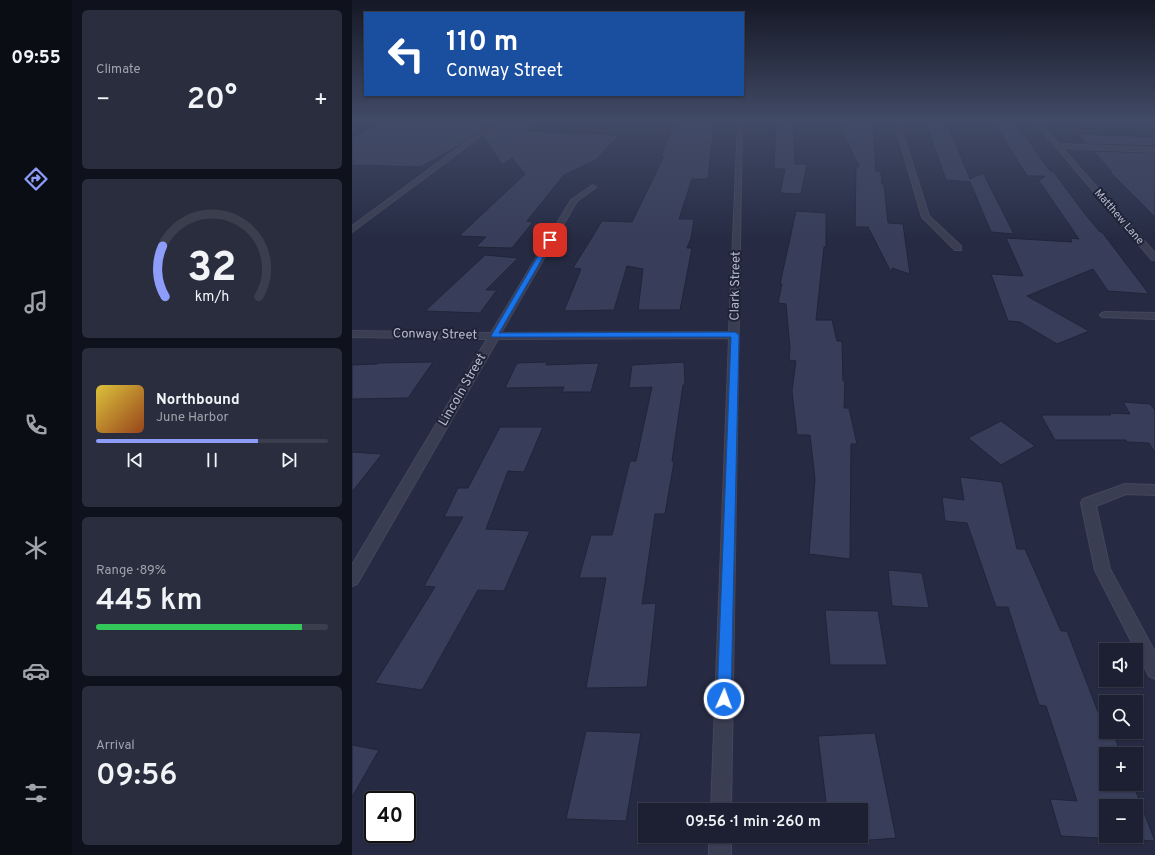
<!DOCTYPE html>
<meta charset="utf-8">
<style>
body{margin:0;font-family:Overpass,sans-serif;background:#292d3e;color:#f1f3f6;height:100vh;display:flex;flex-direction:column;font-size:15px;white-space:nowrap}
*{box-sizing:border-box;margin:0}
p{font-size:13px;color:#a0a3ac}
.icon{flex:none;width:22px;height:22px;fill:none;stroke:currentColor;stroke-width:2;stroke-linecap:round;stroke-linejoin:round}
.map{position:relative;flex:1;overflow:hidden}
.panel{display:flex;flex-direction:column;gap:10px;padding:10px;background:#0f121c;width:280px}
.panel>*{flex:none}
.top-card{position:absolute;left:12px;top:12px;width:380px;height:84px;border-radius:0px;box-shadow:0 1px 3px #0004,0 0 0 1px #3a3e4d;background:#1a4fa0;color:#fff;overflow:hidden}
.tools{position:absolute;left:747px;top:643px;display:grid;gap:8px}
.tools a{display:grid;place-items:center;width:44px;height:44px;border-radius:0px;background:#1c2032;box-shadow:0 1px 3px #0004,0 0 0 1px #3a3e4d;font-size:20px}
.speed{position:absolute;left:12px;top:791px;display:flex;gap:8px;font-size:20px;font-weight:700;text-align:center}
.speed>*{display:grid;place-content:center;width:52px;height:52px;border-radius:50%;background:#1c2032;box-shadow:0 1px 3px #0004,0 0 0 1px #3a3e4d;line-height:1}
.speed .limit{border:2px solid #111;border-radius:6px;background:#fff;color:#111}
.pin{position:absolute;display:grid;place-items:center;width:34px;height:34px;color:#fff;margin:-17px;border-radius:8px;box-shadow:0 2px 6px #0006}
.me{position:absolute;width:44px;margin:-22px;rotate:2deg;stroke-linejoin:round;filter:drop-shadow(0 0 3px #0008)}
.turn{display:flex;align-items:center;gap:14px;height:84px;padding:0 16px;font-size:18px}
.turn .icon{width:52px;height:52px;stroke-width:2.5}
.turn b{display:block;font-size:28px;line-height:34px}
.big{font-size:30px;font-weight:600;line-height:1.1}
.panel .widget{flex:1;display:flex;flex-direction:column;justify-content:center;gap:6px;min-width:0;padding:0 14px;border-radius:6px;background:#292d3e}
.panel .dial{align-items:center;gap:0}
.dial svg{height:104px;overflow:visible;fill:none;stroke:#3a3e4d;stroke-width:7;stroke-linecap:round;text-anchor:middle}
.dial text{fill:#f1f3f6;stroke:none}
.song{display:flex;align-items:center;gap:12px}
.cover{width:48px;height:48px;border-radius:6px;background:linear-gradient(135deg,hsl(50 70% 55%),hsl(20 70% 35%))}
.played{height:4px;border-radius:2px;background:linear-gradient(90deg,#8e9dfa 70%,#3a3e4d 70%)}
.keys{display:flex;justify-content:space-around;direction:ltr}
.heat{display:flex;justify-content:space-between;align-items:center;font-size:22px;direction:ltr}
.charge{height:6px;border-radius:3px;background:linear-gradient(90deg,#34c759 89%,#3a3e4d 0)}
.trip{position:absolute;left:286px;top:803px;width:230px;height:40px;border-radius:0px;background:#1c2032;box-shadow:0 1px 3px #0004,0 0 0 1px #3a3e4d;font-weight:600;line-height:40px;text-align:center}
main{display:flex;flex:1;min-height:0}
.tabs{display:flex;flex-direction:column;width:72px;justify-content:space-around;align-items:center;background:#0b0d14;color:#a0a3ac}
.tabs .icon{width:28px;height:28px}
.tabs .current{color:#8e9dfa}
.tabs b{font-size:18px;color:#f1f3f6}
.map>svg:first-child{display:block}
.building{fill:#383e59;stroke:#21253a;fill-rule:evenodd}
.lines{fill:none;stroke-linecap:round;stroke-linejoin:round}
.minor-casing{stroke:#44475c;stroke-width:2}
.minor{fill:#3a3e52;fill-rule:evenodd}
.route{fill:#1a73e8;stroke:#114b97}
.labels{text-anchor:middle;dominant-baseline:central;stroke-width:4;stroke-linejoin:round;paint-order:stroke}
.far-street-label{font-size:11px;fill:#b7bacc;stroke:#1f2338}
.street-label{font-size:13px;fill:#b7bacc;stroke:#1f2338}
</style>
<main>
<nav class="tabs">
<b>09:55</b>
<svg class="icon current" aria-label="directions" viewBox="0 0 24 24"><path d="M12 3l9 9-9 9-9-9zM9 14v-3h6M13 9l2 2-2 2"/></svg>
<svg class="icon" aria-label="music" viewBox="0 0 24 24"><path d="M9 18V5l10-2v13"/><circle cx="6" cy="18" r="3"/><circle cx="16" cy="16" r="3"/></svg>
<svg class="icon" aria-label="phone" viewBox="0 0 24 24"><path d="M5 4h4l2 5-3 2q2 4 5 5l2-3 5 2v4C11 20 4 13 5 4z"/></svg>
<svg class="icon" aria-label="climate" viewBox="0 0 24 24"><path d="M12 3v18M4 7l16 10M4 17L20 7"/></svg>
<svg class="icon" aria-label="car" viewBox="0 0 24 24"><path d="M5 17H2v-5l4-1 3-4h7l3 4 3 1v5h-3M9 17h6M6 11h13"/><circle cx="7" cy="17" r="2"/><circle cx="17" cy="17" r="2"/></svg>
<svg class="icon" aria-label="filters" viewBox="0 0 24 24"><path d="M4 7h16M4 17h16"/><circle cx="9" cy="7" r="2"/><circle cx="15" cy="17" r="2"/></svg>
</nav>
<section class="panel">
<div class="widget"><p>Climate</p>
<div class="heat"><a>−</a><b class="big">20°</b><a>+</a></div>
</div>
<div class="widget dial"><svg viewBox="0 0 100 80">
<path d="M14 69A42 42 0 1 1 86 69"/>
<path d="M14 69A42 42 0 0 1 12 30" stroke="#8e9dfa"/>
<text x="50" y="56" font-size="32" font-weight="700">32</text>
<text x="50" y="72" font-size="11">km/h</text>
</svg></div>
<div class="widget">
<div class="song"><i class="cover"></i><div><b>Northbound</b><p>June Harbor</p></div></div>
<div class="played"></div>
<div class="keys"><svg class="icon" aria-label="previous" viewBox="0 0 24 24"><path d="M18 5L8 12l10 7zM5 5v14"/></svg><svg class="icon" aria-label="pause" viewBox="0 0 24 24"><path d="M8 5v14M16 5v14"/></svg><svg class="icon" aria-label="next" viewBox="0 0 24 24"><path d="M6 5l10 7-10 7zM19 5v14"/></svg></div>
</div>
<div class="widget"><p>Range · 89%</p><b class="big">445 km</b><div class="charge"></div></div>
<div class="widget"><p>Arrival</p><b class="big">09:56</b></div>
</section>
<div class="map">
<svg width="803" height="855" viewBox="0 0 803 855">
<rect width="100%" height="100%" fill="#262b43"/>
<g class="building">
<path d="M 33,121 L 140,121 L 111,143 L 69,167 L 0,165 L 0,137 Z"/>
<path d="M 150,121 L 187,121 L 173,131 L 267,135 L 244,160 L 212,175 L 175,221 L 181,222 L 160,248 L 124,247 L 134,237 L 107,236 L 173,174 L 160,158 L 150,165 L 131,136 Z"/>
<path d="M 341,121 L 365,121 L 360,133 L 361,133 L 356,179 L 340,179 L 327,219 L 342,219 L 339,238 L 335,248 L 340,248 L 328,310 L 286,310 L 291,269 L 275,266 L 262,310 L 212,311 L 229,269 L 221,268 L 250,221 L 280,222 L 312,156 L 309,157 L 322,124 L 341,125 Z"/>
<path d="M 424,121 L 441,121 L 443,164 L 455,164 L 449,194 L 428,193 L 433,169 L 422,169 Z"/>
<path d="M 486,121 L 517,122 L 517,125 L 521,125 L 524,171 L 529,172 L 530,184 L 532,185 L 536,223 L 551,224 L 558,274 L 540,268 L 540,272 L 539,272 L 516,227 L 503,227 L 504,166 L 507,167 Z"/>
<path d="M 641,121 L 662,121 L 699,172 L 701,171 L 733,214 L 748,232 L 750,232 L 797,294 L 756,291 L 741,269 L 675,296 L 737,331 L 705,344 L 668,322 L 656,321 L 639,274 L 671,276 L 654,238 L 720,242 L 718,238 L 727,239 L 687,181 L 693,176 L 675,176 Z"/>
<path d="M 574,124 L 596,125 L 618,179 L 631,173 L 662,234 L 639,232 L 618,182 L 594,180 Z"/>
<path d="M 725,134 L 803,137 L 803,146 L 734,144 Z"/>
<path d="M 741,151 L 803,153 L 803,217 L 758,172 L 760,172 Z"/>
<path d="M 444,211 L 474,213 L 474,247 L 472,247 L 464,320 L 480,320 L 485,341 L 490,341 L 491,381 L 493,381 L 492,408 L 497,408 L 505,444 L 499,444 L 498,559 L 457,554 L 463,479 L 458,435 L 445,435 L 440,391 L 444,361 L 437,360 L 438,349 L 434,304 L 426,303 L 430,284 L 428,284 Z"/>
<path d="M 133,255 L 166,258 L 134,290 L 145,290 L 128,313 L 73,311 Z"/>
<path d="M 81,362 L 56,398 L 0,399 L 0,365 L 25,364 L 27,363 Z"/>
<path d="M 195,362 L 194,365 L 247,363 L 239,392 L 210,392 L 212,387 L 153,388 L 165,363 Z"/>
<path d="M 332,362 L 333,385 L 331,385 L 320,461 L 322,462 L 313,514 L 303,514 L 290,604 L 304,603 L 295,687 L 234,688 L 254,578 L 227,578 L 239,535 L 260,535 L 278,461 L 284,461 L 300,387 L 277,388 L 280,365 Z"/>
<path d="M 771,402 L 798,404 L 803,410 L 803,453 L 797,443 L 775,442 L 774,440 L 703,440 L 689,415 L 759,415 L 757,413 L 778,414 Z"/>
<path d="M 649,421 L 683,446 L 649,465 L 616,438 Z"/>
<path d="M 148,427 L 191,427 L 172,472 L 156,471 L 134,529 L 178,531 L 152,591 L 126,590 L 70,690 L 23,683 L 83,587 L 72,586 L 111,517 L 92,517 L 106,488 L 116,488 Z"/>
<path d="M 0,452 L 30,454 L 0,492 Z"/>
<path d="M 608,477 L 650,482 L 665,549 L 673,549 L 709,631 L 715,631 L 756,738 L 763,738 L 769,754 L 754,754 L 754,784 L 781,784 L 803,841 L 709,836 L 698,799 L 725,801 L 694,706 L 687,705 L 656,607 L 644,607 L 615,523 L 593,521 L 590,497 L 612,500 ZM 754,806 L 784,806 L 784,836 L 754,836 Z"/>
<path d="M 536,570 L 570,573 L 577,608 L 540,606 Z"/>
<path d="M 473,610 L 526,611 L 535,665 L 478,665 Z"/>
<path d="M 234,731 L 289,733 L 274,821 L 214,819 Z"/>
<path d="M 523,733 L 544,838 L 480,843 L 479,836 L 509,836 L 509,810 L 475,810 L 466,736 Z"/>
<path d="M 0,745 L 27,750 L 0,797 Z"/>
</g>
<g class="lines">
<g class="minor-casing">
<g id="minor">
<path d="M 0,121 L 6,121 L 0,124 Z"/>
<path d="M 143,121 L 149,121 L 0,232 L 0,226 Z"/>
<path d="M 386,121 L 390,121 L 379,810 L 359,810 L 377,338 L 146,339 L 5,584 L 0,586 L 0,565 L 135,339 L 0,337 L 0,331 L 139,333 L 219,200 L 241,185 L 244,187 L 243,188 L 225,201 L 149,333 L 377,332 Z"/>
<path d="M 542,121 L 547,121 L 577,216 L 609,246 L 609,250 L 603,250 L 570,217 Z"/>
<path d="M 682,121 L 687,121 L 707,144 L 803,148 L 803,152 L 710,148 L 803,253 L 803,260 L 800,260 Z"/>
<path d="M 704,121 L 803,123 L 803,127 L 706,122 Z"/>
<path d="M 753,312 L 803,313 L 803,319 L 750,317 L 748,315 L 750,313 Z"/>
<path d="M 773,484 L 803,485 L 803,495 L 774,494 L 744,506 L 758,569 L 803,652 L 803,679 L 797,676 L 743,570 L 729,503 L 731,499 Z"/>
<rect x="357" y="836" width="22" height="19"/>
</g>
</g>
<use href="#minor" class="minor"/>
</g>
<linearGradient id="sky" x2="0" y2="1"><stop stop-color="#151825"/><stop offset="0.5" stop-color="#414a66"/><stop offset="1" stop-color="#414a66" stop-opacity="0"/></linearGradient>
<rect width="803" height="241" fill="url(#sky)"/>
<path class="route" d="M 196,239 L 201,240 L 147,333 L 383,332 L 387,335 L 379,699 L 377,704 L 372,706 L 368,704 L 365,699 L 379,337 L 140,337 L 139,336 Z"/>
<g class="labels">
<g class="far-street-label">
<text transform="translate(767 217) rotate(49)">Matthew Lane</text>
</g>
<g class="street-label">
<text transform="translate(384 286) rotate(-89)">Clark Street</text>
<text transform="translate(83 335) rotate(1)">Conway Street</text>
<text transform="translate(111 390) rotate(-60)">Lincoln Street</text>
</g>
</g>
</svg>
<div class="tools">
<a><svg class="icon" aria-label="sound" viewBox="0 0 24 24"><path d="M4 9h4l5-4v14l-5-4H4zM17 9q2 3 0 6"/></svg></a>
<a><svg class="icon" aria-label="search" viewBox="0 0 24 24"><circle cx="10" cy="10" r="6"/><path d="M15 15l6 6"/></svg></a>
<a>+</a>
<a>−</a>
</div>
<div class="speed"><div class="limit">40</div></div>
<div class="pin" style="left:198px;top:240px;background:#d93025"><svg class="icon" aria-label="arrive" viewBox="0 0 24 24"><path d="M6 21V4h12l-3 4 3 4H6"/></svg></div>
<svg class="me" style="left:372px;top:699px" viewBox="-20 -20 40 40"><circle r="17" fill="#1a73e8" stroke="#fff" stroke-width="3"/><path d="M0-11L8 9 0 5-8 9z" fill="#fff"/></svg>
<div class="trip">09:56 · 1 min · 260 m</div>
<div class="top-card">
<div class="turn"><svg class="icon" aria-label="left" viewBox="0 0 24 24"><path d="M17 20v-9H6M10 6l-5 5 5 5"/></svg><div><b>110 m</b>Conway Street</div></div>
</div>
</div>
</main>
